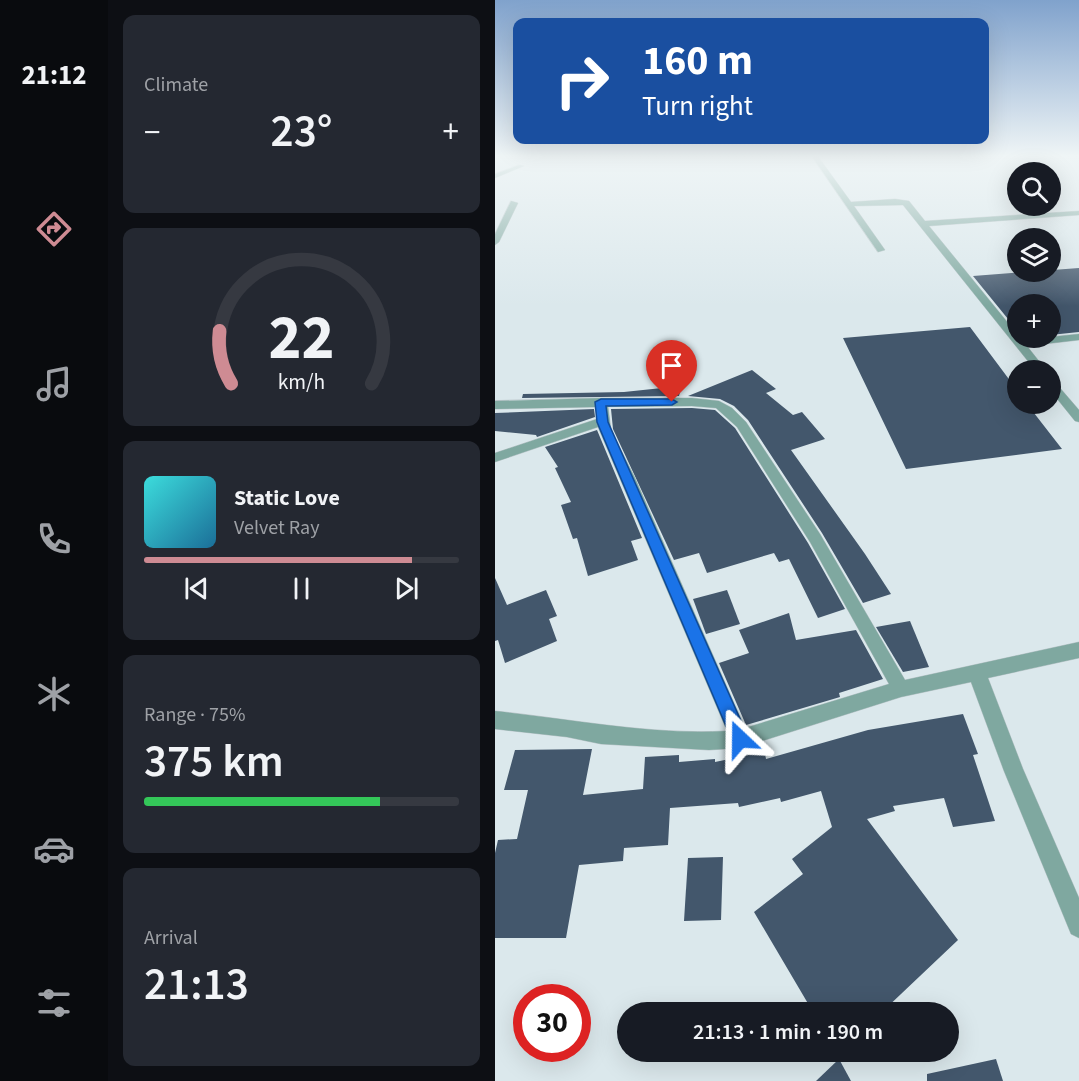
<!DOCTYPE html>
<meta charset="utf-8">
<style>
body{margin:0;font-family:"Source Sans 3",sans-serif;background:#242831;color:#f1f3f6;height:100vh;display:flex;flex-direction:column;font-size:22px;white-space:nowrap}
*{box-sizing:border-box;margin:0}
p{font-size:20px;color:#9ea1a6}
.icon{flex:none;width:33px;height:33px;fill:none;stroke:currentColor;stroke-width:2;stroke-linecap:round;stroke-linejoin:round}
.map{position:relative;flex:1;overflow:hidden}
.side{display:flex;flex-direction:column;gap:15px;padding:15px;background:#0d0f14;width:387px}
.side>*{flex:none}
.hud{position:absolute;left:18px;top:18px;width:476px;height:126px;border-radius:12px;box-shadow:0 6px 24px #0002;background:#1a4fa0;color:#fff;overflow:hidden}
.controls{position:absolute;left:512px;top:162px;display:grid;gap:12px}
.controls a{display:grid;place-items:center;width:54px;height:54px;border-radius:50%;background:#171b24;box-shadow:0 6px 24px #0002;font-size:30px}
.speed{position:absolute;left:18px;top:984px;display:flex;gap:12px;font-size:30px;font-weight:700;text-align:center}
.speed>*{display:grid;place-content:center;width:78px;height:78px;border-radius:50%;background:#171b24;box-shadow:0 6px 24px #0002;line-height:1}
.speed .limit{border:9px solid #d22;background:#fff;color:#111}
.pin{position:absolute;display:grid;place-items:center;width:51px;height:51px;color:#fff;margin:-62px -26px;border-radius:50% 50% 50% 0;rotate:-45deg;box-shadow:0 0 6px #0007}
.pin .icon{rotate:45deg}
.me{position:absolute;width:66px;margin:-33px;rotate:337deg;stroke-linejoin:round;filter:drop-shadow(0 0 4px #0008)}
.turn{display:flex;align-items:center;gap:21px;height:126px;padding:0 30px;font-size:27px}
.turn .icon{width:78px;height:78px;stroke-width:2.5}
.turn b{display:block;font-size:42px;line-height:51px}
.big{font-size:45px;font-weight:600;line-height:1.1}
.side .card{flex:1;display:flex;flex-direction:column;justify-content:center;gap:9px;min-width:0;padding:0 21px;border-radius:12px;background:#242831}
.side .dial{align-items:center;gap:0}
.dial svg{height:156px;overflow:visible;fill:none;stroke:#363941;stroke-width:7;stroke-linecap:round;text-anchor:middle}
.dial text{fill:#f1f3f6;stroke:none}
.song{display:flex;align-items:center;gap:18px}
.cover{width:72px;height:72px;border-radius:9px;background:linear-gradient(135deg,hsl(180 70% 55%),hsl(200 70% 35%))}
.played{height:6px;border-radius:3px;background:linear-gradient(90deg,#ce8b93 85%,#363941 85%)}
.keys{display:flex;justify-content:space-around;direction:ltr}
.heat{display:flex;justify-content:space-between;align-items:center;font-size:33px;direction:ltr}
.charge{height:9px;border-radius:4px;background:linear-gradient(90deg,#34c759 75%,#363941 0)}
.trip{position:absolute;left:122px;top:1002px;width:342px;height:60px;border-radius:30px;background:#171b24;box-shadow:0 6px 24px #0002;font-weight:600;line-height:60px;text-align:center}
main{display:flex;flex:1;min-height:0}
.menu{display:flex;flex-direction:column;width:108px;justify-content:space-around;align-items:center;background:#090b0e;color:#9ea1a6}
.menu .icon{width:42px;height:42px}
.menu .selected{color:#ce8b93}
.menu b{font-size:27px;color:#f1f3f6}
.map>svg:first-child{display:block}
.building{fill:#43576c}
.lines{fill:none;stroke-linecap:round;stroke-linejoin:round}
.minor-casing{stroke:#bbc6ca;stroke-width:1}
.minor{fill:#7fa8a0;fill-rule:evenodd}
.route{fill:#1a73e8;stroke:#114b97;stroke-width:1.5}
</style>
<main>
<nav class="menu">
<b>21:12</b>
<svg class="icon selected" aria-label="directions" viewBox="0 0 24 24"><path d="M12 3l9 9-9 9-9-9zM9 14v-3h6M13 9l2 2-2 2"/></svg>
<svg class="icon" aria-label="music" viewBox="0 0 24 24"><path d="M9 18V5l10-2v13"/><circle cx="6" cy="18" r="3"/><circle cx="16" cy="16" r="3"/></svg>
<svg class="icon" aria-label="phone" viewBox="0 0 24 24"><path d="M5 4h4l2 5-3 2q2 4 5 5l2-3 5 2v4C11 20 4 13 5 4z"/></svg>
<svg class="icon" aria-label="climate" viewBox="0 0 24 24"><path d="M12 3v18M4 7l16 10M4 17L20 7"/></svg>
<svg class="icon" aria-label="car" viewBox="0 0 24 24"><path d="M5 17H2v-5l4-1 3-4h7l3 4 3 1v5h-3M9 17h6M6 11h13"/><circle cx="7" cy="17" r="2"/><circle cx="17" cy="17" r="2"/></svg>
<svg class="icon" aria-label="filters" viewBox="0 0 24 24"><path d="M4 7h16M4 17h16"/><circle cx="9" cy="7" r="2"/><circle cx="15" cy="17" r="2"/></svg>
</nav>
<section class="side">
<div class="card"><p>Climate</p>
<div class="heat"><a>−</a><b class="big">23°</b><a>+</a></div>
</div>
<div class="card dial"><svg viewBox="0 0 100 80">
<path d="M14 69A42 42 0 1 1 86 69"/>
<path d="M14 69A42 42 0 0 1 8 42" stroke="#ce8b93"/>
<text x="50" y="56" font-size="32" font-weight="700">22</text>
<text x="50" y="72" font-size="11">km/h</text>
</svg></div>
<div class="card">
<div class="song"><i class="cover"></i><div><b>Static Love</b><p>Velvet Ray</p></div></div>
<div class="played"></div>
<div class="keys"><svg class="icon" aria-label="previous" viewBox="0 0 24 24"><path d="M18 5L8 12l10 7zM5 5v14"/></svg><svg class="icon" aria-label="pause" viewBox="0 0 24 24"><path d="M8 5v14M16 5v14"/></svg><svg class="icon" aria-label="next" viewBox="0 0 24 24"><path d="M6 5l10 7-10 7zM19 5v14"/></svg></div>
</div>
<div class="card"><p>Range · 75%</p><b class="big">375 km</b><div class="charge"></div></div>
<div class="card"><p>Arrival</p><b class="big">21:13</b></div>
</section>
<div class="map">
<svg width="584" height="1081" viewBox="0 0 584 1081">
<rect width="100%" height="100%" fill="#dbe8ec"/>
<g class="building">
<path d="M 584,268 L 584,332 L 555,335 L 555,304 L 522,304 L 522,330 L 478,276 Z"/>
<path d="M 475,327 L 522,390 L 522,404 L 532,404 L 567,449 L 411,469 L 348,338 Z"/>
<path d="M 257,370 L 281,389 L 271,393 L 298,415 L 307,412 L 330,439 L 296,450 L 370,554 L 396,594 L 368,603 L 327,533 L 253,420 L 239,406 L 225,399 L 193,396 Z"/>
<path d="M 167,388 L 186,388 L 184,396 L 27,398 L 28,394 L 129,392 Z"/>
<path d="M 197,408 L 220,410 L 240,428 L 313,543 L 350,609 L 323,618 L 294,559 L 284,562 L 279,553 L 212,573 L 204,553 L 179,560 L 118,429 L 116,409 Z"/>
<path d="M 99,409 L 100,417 L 42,437 L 41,435 L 0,431 L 0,413 Z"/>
<path d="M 102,430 L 147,538 L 136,541 L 143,560 L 93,576 L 82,538 L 78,539 L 66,505 L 76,502 L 60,468 L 63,467 L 50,447 Z"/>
<path d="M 0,578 L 12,605 L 51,590 L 62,616 L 54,619 L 62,641 L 10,663 L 3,640 L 0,641 Z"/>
<path d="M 232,590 L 245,624 L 211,634 L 198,599 Z"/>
<path d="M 294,613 L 301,640 L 361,630 L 388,679 L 344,693 L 345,697 L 251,725 L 224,663 L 254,653 L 244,630 Z"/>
<path d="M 415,621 L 434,667 L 408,672 L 381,627 Z"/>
<path d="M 468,714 L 483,754 L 478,755 L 500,821 L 458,827 L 449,798 L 398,806 L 400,811 L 372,819 L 463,940 L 387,1012 L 318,1012 L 259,912 L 308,874 L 297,859 L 337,827 L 326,791 L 286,802 L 285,798 L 244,807 L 243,803 L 175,808 L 173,845 L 129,848 L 128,861 L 84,865 L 71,938 L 0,938 L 0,853 L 3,840 L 22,839 L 33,790 L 9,790 L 20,750 L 97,749 L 88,795 L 148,789 L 150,757 L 184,755 L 184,762 L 220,759 L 220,762 L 259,754 L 257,747 L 268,743 L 271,759 L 373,730 Z"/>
<path d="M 228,857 L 226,920 L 189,921 L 193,858 Z"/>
<path d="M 344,1059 L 356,1081 L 321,1081 Z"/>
<path d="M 501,1059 L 508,1081 L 432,1081 L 432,1074 Z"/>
</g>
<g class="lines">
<g class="minor-casing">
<g id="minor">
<path d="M 316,155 L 322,155 L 356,202 L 400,199 L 414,201 L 430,221 L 584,211 L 584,215 L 434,226 L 522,334 L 522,338 L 527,340 L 584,334 L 584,340 L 532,346 L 551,370 L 540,370 L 408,205 L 359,206 L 390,250 L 383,252 Z"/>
<path d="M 24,165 L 29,166 L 0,178 L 0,174 Z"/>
<path d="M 16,201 L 23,203 L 4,242 L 0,245 L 0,234 Z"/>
<path d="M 555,380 L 559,381 L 584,410 L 584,422 L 580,421 L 555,390 Z"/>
<path d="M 106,398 L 197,398 L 224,401 L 237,408 L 251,422 L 325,534 L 410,680 L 584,642 L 584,658 L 493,678 L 528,769 L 584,898 L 584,938 L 576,934 L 509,771 L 476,682 L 406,697 L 245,748 L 214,750 L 106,744 L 72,737 L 0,729 L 0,711 C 77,719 154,735 232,731 L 103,427 L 0,462 L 0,453 L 102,419 L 101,407 L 0,409 L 0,401 ZM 197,406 L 221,408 L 242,427 L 315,542 L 394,684 L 250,728 L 140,478 L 116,430 L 113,407 Z"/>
</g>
</g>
<use href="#minor" class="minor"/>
</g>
<linearGradient id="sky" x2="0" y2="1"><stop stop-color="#80a2cc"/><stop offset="0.51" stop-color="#eff5f6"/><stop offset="1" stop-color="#eff5f6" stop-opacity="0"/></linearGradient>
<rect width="584" height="306" fill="url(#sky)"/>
<path class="route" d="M 106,399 L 177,399 L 182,402 L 177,405 L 111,406 L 113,422 L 254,739 L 251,745 L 245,747 L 239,745 L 102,422 L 100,402 Z"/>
</svg>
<div class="controls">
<a><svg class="icon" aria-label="search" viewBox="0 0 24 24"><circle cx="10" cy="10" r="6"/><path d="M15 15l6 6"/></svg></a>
<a><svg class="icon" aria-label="layers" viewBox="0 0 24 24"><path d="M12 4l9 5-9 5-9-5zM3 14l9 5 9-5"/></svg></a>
<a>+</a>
<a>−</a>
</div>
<div class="speed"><div class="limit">30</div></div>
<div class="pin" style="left:177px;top:402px;background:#d93025"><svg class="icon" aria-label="arrive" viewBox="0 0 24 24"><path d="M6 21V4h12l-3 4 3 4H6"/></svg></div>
<svg class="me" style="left:245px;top:739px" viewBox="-20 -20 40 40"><path d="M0-17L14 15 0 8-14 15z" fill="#1a73e8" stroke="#fff" stroke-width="4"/></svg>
<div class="trip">21:13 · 1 min · 190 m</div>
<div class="hud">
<div class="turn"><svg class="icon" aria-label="right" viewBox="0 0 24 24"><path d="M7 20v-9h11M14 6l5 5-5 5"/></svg><div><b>160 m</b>Turn right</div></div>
</div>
</div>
</main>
